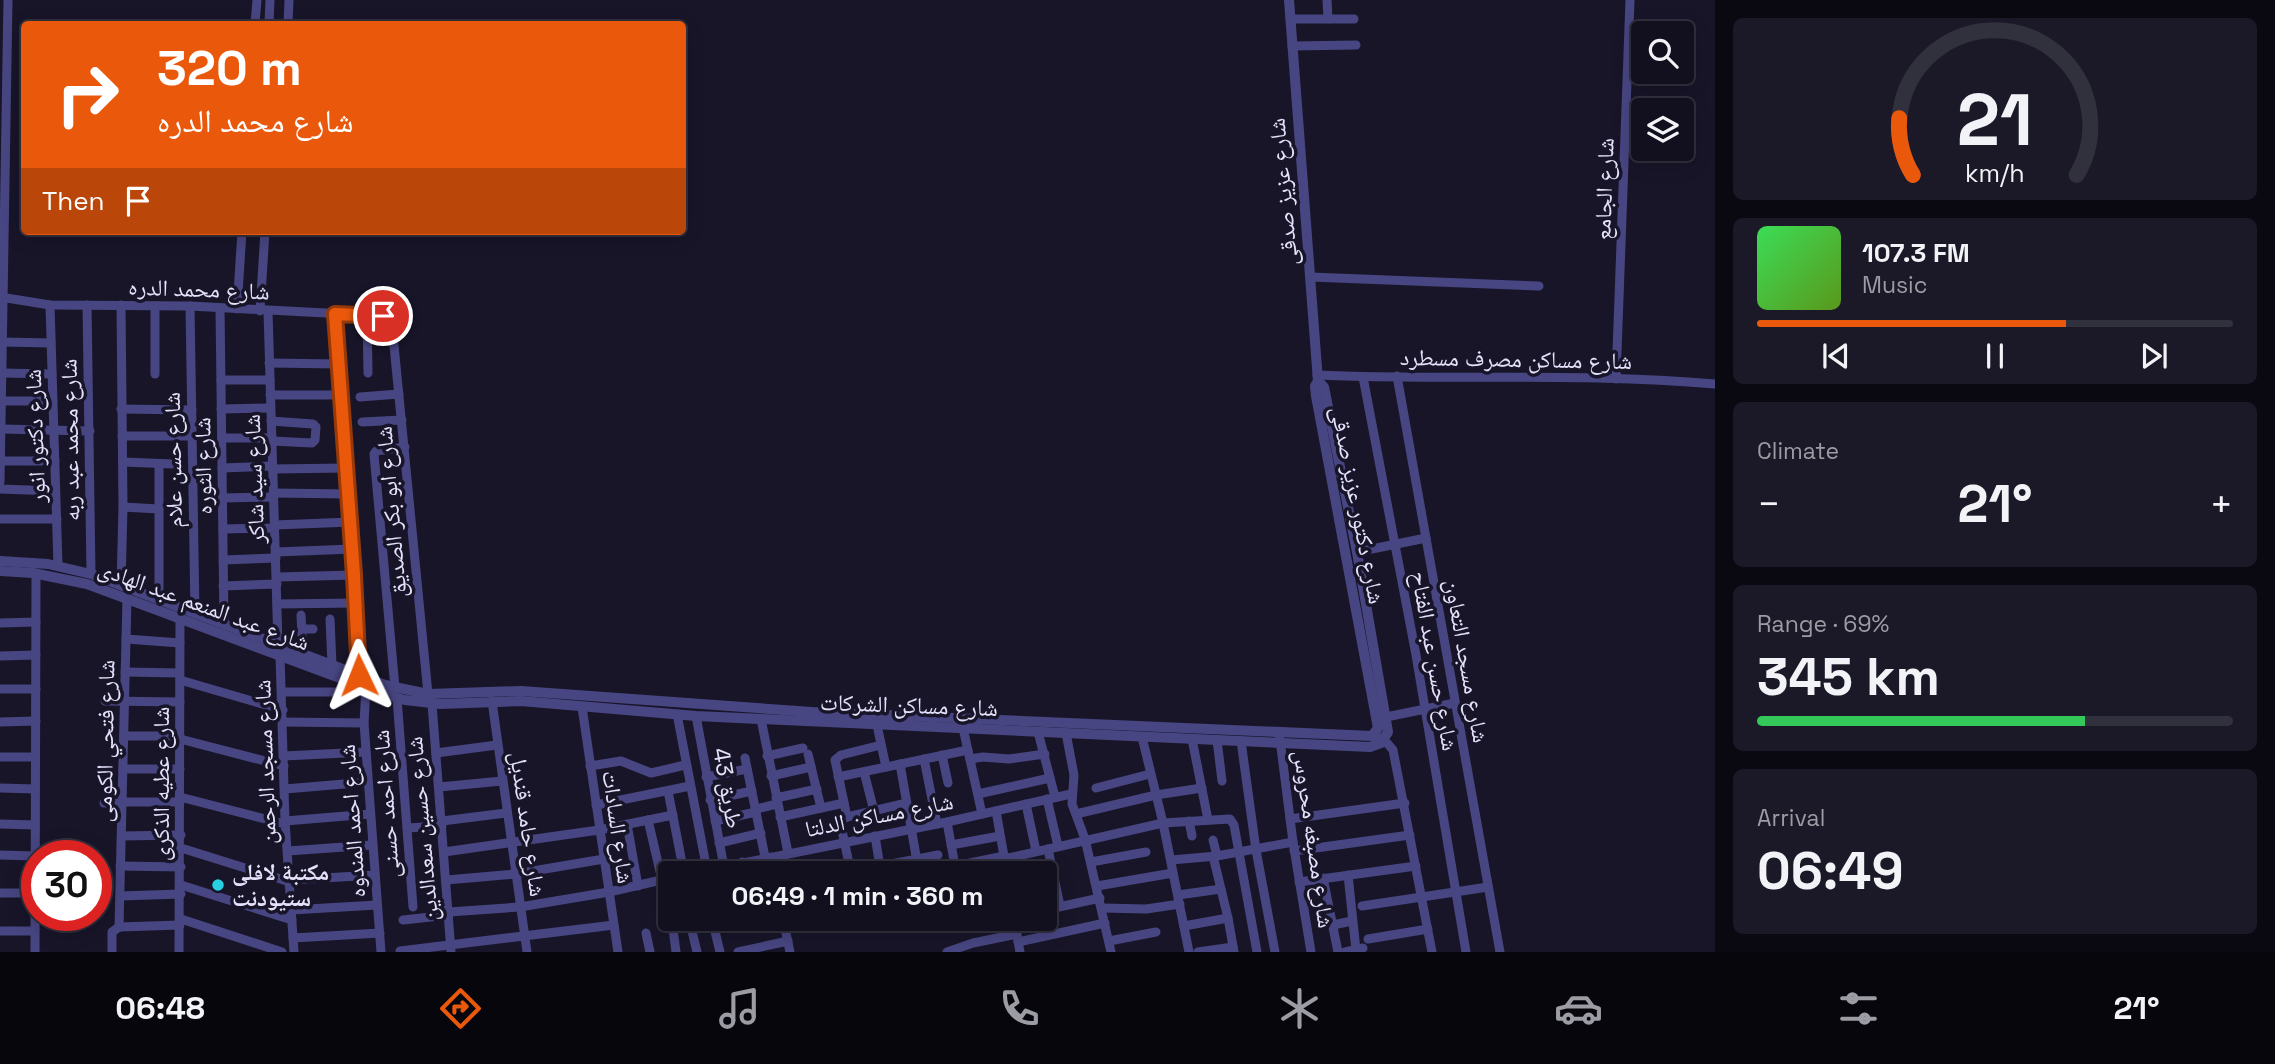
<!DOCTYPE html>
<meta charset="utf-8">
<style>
body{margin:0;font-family:"Space Grotesk","Noto Naskh Arabic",sans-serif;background:#1b1928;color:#f1f3f6;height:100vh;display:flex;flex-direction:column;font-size:26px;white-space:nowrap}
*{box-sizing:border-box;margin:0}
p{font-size:23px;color:#9c9da4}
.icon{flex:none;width:38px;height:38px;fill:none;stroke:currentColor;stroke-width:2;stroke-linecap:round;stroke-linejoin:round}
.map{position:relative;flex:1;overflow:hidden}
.details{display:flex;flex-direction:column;gap:18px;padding:18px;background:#0a0911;width:560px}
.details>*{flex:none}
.guide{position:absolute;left:21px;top:21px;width:665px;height:214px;border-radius:7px;box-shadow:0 4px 18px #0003,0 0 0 2px #31303d;background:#ea580c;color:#fff;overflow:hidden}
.controls{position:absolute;left:1631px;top:21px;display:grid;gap:14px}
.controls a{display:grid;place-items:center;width:63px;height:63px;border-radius:7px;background:#12101f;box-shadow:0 4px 18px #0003,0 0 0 2px #31303d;font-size:35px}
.speed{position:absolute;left:21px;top:840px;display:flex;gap:14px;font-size:35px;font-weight:700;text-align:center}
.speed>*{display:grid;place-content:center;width:91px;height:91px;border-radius:50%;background:#12101f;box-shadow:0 4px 18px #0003,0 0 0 2px #31303d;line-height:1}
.speed .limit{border:10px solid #d22;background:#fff;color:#111}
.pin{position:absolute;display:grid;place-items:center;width:60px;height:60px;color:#fff;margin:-30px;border:4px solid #fff;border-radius:50%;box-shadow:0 2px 7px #0007}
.me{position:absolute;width:77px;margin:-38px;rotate:358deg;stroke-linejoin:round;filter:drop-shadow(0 0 5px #0008)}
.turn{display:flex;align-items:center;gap:24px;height:147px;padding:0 21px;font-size:32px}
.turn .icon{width:91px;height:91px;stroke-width:2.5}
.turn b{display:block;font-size:49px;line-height:60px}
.then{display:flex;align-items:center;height:66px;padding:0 21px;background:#0003;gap:14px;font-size:26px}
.big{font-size:52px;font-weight:700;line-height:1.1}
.details .tile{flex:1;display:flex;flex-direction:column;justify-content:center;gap:10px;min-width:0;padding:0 24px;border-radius:10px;background:#1b1928}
.details .dial{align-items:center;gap:0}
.dial svg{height:182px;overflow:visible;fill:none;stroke:#31303d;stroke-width:7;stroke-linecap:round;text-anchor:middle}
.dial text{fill:#f1f3f6;stroke:none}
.song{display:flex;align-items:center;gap:21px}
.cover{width:84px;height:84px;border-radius:10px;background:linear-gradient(135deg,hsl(130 70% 55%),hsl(90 70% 35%))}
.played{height:7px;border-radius:4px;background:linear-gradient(90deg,#ea580c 65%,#31303d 65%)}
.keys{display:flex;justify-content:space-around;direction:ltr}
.heat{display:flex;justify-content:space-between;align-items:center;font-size:38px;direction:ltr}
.charge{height:10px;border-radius:5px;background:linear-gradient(90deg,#34c759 69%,#31303d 0)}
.trip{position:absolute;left:658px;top:861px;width:399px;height:70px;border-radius:7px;background:#12101f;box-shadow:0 4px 18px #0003,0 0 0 2px #31303d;font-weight:700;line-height:70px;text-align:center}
.menu{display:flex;height:112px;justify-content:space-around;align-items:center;background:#07060c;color:#9c9da4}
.menu .icon{width:49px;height:49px}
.menu .active{color:#ea580c}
.menu b{font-size:32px;color:#f1f3f6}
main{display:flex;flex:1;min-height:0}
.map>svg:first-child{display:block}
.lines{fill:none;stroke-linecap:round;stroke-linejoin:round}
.minor{stroke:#484682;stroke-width:9}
.tertiary{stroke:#484682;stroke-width:10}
.route-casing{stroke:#983908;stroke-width:18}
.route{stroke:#ea580c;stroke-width:12}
.poi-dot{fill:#27d0e2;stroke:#181529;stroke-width:2.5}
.labels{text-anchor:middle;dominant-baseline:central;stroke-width:7;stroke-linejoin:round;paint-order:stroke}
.street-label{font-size:23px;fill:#e4e1fb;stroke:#181529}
.poi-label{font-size:23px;font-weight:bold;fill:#e4e1fb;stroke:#181529;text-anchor:start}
</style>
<main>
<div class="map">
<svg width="1715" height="952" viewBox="0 0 1715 952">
<rect width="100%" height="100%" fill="#181529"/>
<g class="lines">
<g class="minor">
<path d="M 1327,0 L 1328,19"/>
<path d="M 1290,19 L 1354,19"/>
<path d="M 255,24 L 257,0"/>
<path d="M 269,24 L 270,0"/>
<path d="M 288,24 L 289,0"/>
<path d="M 1292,46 L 1356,45"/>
<path d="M 1311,277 L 1539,286"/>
<path d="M 0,297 L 50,305 L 190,306 L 383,316 L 392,325 L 428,694"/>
<path d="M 50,305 L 58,566"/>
<path d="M 87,305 L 91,574"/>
<path d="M 121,305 L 123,507 L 121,586"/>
<path d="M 190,306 L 195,614"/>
<path d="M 220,308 L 224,624"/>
<path d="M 237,309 L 242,231"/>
<path d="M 260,311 L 265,231"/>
<path d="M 268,311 L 278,645"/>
<path d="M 335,314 L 353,549 L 359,675"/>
<path d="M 367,316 L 368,373"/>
<path d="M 2,342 L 51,343"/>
<path d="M 269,363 L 339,364"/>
<path d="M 2,373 L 52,374"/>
<path d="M 155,374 L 155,306"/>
<path d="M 1317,375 C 1449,381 1582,372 1715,384"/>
<path d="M 1397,376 L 1500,952"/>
<path d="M 1363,377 L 1416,655 L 1466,952"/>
<path d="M 1616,379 L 1630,0"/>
<path d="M 221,380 L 270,380"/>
<path d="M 270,395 L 341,395"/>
<path d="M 360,397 L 399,394"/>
<path d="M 1,401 L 53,401"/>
<path d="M 121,409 L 192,410"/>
<path d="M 221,409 L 270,408"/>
<path d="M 271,421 L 313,424 L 316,427 L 315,440 L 312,443 L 272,441"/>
<path d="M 362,422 L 402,420"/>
<path d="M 1,429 L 90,431"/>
<path d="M 122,436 L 192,436"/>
<path d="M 222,438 L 272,438"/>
<path d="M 1,461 L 55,461"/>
<path d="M 123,462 L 173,464"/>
<path d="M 159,464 L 159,600"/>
<path d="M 222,468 L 273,466"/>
<path d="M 273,469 L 347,468"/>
<path d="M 0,482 L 8,0"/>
<path d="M 0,489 L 55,491"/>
<path d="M 274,493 L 349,494"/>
<path d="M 223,498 L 274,497"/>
<path d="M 123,507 L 159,509"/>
<path d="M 0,519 L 57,519"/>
<path d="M 275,525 L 351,522"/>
<path d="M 223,529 L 275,528"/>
<path d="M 276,552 L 353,549"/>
<path d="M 1357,552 L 1426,538"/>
<path d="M 223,560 L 276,558"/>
<path d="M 277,577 L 354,575"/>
<path d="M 223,586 L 277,584"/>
<path d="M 277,604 L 356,603"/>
<path d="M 301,615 L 303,654"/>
<path d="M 330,619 L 332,665"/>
<path d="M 0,623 L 36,622"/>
<path d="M 301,629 L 313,629"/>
<path d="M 126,639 L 180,643"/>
<path d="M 280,655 L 285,821 L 294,952"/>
<path d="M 0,656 L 36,655"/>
<path d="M 125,672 L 179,673"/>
<path d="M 180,680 L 283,710"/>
<path d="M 366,687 L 364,723 L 381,952"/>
<path d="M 395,688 L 374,454 L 376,451 L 405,447"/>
<path d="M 0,689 L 36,689"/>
<path d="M 282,692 L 365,692"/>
<path d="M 397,698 L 413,907"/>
<path d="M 105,701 L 180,702"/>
<path d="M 492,701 L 527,952"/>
<path d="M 432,704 L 451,952"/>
<path d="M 582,707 L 618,952"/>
<path d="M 677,714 L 707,870"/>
<path d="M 696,716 L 724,867"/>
<path d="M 1386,717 L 1455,703"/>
<path d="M 761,719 L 788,853"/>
<path d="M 0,722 L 36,721"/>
<path d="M 283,722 L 364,723"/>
<path d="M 877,725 L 886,767"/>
<path d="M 963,728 L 982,814"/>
<path d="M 1038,732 L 1055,797"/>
<path d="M 1279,732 L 1293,842 L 1311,952"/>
<path d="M 1066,733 L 1074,775 L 1072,804 L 1085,839 L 1111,952"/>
<path d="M 124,736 L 180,736"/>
<path d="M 1142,737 L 1163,823 L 1189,952"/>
<path d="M 1378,737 L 1387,743 L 1393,750 L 1432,952"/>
<path d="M 180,739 L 284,766"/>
<path d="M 1192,739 L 1208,820"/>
<path d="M 1217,740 L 1222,781"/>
<path d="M 1241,741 L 1256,850 L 1275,952"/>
<path d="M 436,753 L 497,745"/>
<path d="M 808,754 L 821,808"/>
<path d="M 942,755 L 948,783"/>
<path d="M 284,756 L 366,752"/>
<path d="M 767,756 L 803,748"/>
<path d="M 0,757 L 35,757"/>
<path d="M 745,758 L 765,857"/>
<path d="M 924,759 L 937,824"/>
<path d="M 970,759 L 983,757 L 1009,759 L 1045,754"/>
<path d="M 900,764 L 919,873"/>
<path d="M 590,766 L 621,761 L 651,773 L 685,765"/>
<path d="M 123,769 L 180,769"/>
<path d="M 864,772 L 874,811"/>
<path d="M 771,776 L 811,767"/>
<path d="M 706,777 L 747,769"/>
<path d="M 838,777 L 968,750"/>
<path d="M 439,787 L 502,781"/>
<path d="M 0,788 L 35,789"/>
<path d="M 1096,788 L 1150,774"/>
<path d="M 285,789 L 368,782"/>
<path d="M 668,791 L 684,873"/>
<path d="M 978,794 L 1050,778"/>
<path d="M 180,797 L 285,824"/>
<path d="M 776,798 L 817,789"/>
<path d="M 1047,799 L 1058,846"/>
<path d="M 710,800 L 752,791"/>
<path d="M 123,802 L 180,802"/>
<path d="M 104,803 L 123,803"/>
<path d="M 1026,804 L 1036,851"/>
<path d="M 596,805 L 690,786"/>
<path d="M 756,809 L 777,804"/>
<path d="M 996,811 L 1007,873"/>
<path d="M 1076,814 L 1156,795 L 1202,788"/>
<path d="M 780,817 L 844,803"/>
<path d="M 847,817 L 835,760 L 841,755 L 881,745"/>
<path d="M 847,817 L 907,803"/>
<path d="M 847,817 L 842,820 L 841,826 L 851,873"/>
<path d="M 1290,819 L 1405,803"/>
<path d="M 648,820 L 662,880"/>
<path d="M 285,821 L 370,814"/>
<path d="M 442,821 L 506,813"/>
<path d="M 715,821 L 756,812"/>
<path d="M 1189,821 L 1192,836"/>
<path d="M 947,822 L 955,866"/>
<path d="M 0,824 L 35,825"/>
<path d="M 627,824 L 638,886"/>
<path d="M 407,828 L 442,826"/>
<path d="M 122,836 L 181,835"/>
<path d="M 875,836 L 881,873"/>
<path d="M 1213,840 L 1217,856"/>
<path d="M 719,843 L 761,833"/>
<path d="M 951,845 L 1000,836"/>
<path d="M 181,848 L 290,882"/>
<path d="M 1048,849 L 1060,906"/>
<path d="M 288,851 L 372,845"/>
<path d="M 1294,851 L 1410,835"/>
<path d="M 444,852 L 599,830 L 673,815"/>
<path d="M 0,855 L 35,856"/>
<path d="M 1213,856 L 1228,918 L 1234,952"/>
<path d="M 771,857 L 774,873"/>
<path d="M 1004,859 L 1163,823 L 1230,819 L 1234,825 L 1257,952"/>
<path d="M 1171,860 L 1217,856 L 1293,842"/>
<path d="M 742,862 L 745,873"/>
<path d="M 1091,862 L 1146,852"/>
<path d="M 120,866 L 181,867"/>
<path d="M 881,866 L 938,855"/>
<path d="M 931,871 L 1004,856"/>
<path d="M 694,873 L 947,822 L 1071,794"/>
<path d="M 1026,873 L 1052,867"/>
<path d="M 1348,875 L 1356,950"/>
<path d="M 1323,878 L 1338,952"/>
<path d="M 289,880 L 375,875"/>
<path d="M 446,880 L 515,874 L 604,859"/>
<path d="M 1299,882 L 1416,866"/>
<path d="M 181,885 L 292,920"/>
<path d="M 1097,886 L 1173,873"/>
<path d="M 0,893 L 35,893"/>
<path d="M 1178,895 L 1221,889"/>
<path d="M 120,896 L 181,894"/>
<path d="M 1362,906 L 1488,887"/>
<path d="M 520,907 L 609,892 L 670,878"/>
<path d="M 1102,908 L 1146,909 L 1180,904"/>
<path d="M 291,910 L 377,905"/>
<path d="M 1045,910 L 1100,898"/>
<path d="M 449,912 L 519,907"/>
<path d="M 181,919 L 282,952"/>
<path d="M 712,919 L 720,952"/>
<path d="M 783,919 L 790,952"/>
<path d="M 938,919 C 954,928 967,924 984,920"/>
<path d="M 1014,919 L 1020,952"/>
<path d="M 403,920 L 449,915"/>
<path d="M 1333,925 L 1352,921"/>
<path d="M 714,926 L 744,919"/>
<path d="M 1184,926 L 1228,918"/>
<path d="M 119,927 L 127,598"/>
<path d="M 119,927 L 180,925"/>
<path d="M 0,931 L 35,931"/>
<path d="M 646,933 L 650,952"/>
<path d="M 293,938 L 380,933"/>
<path d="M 1368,939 L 1428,929"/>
<path d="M 1109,941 L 1156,932"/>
<path d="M 1018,942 L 1105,923"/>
<path d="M 400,951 L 614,925"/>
<path d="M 35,952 L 36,574"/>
<path d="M 112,952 L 112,932 L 119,927"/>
<path d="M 179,952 L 180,616"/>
<path d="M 676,952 L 673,929 L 675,926 L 685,924 L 691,927 L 697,952"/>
<path d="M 738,952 L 788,941"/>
<path d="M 947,952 L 973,943 L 1017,934"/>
<path d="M 1198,952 L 1233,947"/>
<path d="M 1345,952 L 1363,948"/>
</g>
<g class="tertiary">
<path d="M 0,561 L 48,564 L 91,574 L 385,685 L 428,694 L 521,691 L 812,712 L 1372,736 L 1378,728 L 1316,396 L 1315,386 L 1318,381 L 1289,0"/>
<path d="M 0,571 L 33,573 L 87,584 L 383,694 L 405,700 L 440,704 L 521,701 L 696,716 L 1370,747 L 1381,743 L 1388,732 L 1357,552 L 1324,387 L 1318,381"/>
</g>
</g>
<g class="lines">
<g class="route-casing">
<path id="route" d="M 359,675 L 354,575 L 335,314 L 383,316"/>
</g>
<use href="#route" class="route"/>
</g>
<circle class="poi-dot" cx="218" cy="885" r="7"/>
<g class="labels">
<g class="street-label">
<text transform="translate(1604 189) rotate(-88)">شارع الجامع</text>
<text transform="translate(1283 192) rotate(-95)">شارع عزيز صدقى</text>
<text transform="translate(199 289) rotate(2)">شارع محمد الدره</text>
<text transform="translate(1516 359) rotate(1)">شارع مساكن مصرف مسطرد</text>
<text transform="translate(35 436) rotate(-92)">شارع دكتور انور</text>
<text transform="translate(70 440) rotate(-91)">شارع محمد عبد ربه</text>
<text transform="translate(173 460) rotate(-91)">شارع حسن علام</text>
<text transform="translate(203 466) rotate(-91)">شارع الثوره</text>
<text transform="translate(254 479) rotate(-92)">شارع سيد شاكر</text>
<text transform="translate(1358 505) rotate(79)">شارع دكتور عزيز صدقى</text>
<text transform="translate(391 512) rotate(-95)">شارع ابو بكر الصديق</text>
<text transform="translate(204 605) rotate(20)">شارع عبد المنعم عبد الهادى</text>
<text transform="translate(1435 661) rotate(80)">شارع حسن عبد الفتاح</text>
<text transform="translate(1467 661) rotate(80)">شارع مسجد التعاون</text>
<text transform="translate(909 705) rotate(2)">شارع مساكن الشركات</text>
<text transform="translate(105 741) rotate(-89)">شارع فتحي الكومى</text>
<text transform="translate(265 762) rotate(-92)">شارع مسجد الرحمن</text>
<text transform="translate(161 784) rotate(-90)">شارع عطيه الذكرى</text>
<text transform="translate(728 788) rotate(80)">طريق 43</text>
<text transform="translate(386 804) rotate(-94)">شارع احمد حسنى</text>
<text transform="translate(879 815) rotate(-11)">شارع مساكن الدلتا</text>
<text transform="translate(352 821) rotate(-94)">شارع احمد المندوه</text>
<text transform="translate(528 824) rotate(82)">شارع حامد قنديل</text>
<text transform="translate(618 827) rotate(82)">شارع السادات</text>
<text transform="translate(422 829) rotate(-95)">شارع حسين سعدالدين</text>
<text transform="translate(1314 839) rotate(82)">شارع مصبغه محروس</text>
</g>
<g class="poi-label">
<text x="232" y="872">مكتبة لافلى<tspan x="232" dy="26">ستيودنت</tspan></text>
</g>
</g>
</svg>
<div class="controls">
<a><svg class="icon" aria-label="search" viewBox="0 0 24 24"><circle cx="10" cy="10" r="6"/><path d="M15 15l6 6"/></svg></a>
<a><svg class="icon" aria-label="layers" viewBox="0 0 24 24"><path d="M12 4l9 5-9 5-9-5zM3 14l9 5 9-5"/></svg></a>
</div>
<div class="speed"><div class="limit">30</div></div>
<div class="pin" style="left:383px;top:316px;background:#d93025"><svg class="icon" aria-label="arrive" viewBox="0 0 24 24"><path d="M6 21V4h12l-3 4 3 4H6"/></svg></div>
<svg class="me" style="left:359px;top:675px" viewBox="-20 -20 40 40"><path d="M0-17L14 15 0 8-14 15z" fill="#ea580c" stroke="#fff" stroke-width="4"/></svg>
<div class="trip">06:49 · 1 min · 360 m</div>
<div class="guide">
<div class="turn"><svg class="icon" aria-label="right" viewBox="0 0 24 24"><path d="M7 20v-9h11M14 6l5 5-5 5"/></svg><div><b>320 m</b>شارع محمد الدره</div></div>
<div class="then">Then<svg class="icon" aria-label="arrive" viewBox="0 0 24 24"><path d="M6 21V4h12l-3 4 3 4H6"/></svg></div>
</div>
</div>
<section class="details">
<div class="tile dial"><svg viewBox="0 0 100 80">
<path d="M14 69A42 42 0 1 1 86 69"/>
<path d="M14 69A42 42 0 0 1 8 44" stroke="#ea580c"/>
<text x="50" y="56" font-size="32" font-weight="700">21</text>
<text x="50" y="72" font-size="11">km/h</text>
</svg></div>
<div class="tile">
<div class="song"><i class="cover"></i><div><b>107.3 FM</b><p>Music</p></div></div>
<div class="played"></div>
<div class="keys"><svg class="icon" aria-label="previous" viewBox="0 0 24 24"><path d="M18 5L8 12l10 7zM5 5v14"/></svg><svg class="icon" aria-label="pause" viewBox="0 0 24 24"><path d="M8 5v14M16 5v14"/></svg><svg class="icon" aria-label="next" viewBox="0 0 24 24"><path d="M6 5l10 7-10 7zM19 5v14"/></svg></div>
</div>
<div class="tile"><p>Climate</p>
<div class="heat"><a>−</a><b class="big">21°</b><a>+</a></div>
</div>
<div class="tile"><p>Range · 69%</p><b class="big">345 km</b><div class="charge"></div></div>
<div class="tile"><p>Arrival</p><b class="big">06:49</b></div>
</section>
</main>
<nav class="menu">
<b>06:48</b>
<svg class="icon active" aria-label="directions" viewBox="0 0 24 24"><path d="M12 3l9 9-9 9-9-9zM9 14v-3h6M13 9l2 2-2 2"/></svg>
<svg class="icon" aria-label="music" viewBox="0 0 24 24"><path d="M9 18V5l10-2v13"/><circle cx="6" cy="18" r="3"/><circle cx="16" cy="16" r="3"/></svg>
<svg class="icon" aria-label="phone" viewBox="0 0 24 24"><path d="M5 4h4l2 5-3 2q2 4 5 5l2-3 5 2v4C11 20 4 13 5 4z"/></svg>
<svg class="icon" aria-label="climate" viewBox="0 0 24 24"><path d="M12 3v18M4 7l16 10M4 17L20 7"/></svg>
<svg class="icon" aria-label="car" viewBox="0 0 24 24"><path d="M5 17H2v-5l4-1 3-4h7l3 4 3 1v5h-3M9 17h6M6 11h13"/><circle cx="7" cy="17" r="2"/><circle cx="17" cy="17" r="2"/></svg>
<svg class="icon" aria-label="filters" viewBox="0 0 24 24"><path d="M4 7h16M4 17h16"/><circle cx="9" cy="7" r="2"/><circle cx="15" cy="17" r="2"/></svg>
<b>21°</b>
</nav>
